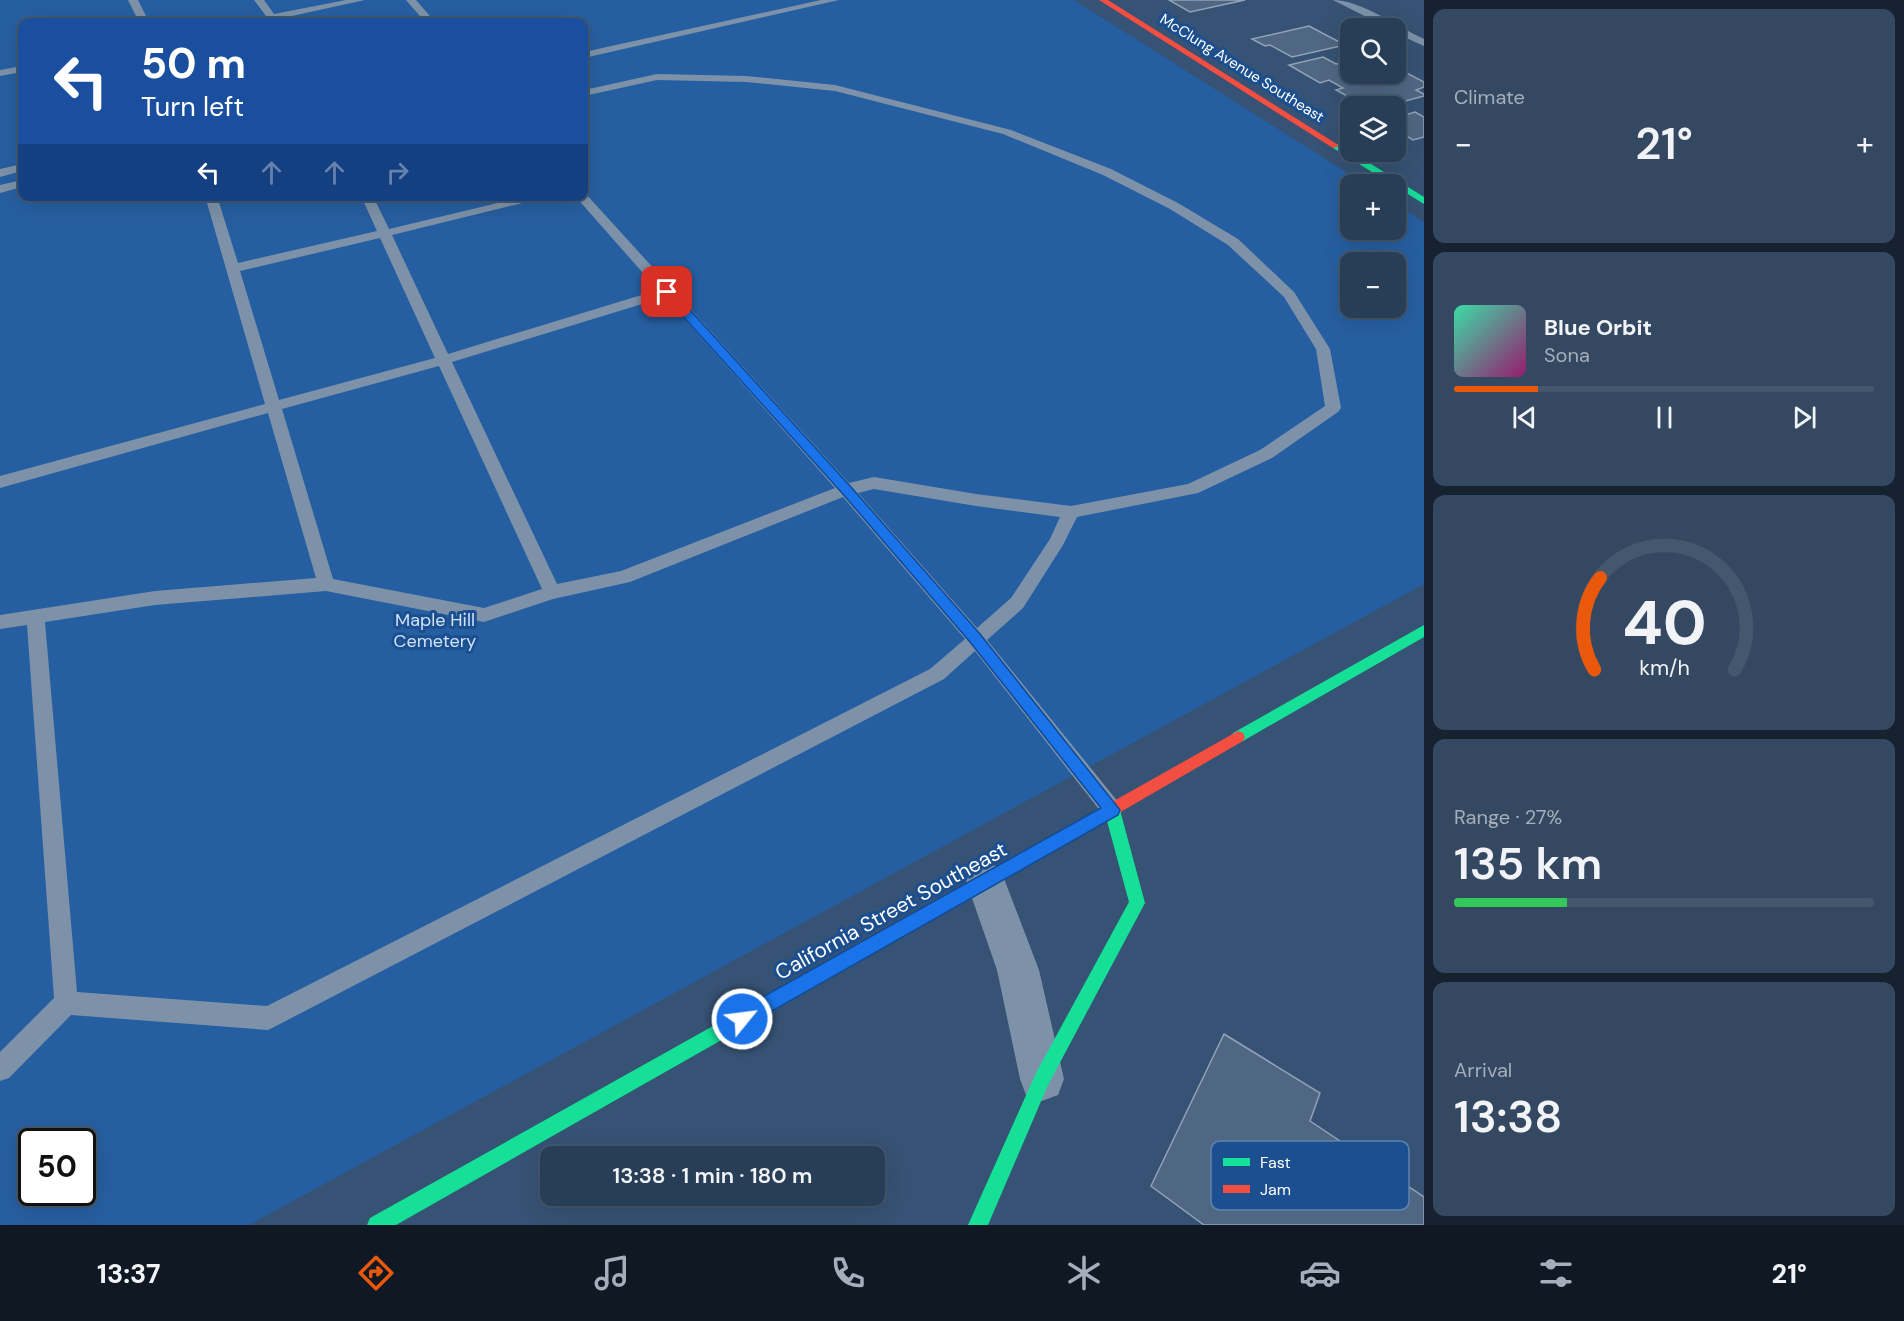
<!DOCTYPE html>
<meta charset="utf-8">
<style>
body{margin:0;font-family:"DM Sans",sans-serif;background:#344961;color:#f1f3f6;height:100vh;display:flex;flex-direction:column;font-size:22px;white-space:nowrap}
*{box-sizing:border-box;margin:0}
p{font-size:20px;color:#a5aeba}
.icon{flex:none;width:33px;height:33px;fill:none;stroke:currentColor;stroke-width:2;stroke-linecap:round;stroke-linejoin:round}
.map{position:relative;flex:1;overflow:hidden}
.sheet{display:flex;flex-direction:column;gap:9px;padding:9px;background:#162230;width:480px}
.sheet>*{flex:none}
.banner{position:absolute;left:18px;top:18px;width:570px;height:183px;border-radius:12px;box-shadow:0 6px 24px #0002,0 0 0 2px #44576d;background:#1a4fa0;color:#fff;overflow:hidden}
.controls{position:absolute;left:1340px;top:18px;display:grid;gap:12px}
.controls a{display:grid;place-items:center;width:66px;height:66px;border-radius:12px;background:#283e57;box-shadow:0 6px 24px #0002,0 0 0 2px #44576d;font-size:30px}
.speed{position:absolute;left:18px;top:1128px;display:flex;gap:12px;font-size:30px;font-weight:700;text-align:center}
.speed>*{display:grid;place-content:center;width:78px;height:78px;border-radius:50%;background:#283e57;box-shadow:0 6px 24px #0002,0 0 0 2px #44576d;line-height:1}
.speed .limit{border:3px solid #111;border-radius:9px;background:#fff;color:#111}
.pin{position:absolute;display:grid;place-items:center;width:51px;height:51px;color:#fff;margin:-26px;border-radius:12px;box-shadow:0 3px 9px #0006}
.me{position:absolute;width:66px;margin:-33px;rotate:61deg;stroke-linejoin:round;filter:drop-shadow(0 0 4px #0008)}
.turn{display:flex;align-items:center;gap:21px;height:126px;padding:0 24px;font-size:27px}
.turn .icon{width:78px;height:78px;stroke-width:2.5}
.turn b{display:block;font-size:42px;line-height:51px}
.lanes{display:flex;align-items:center;height:57px;padding:0 24px;background:#0003;justify-content:center;gap:30px;direction:ltr}
.lanes .off{opacity:.35}
.big{font-size:45px;font-weight:600;line-height:1.1}
.sheet .tile{flex:1;display:flex;flex-direction:column;justify-content:center;gap:9px;min-width:0;padding:0 21px;border-radius:12px;background:#344961}
.sheet .dial{align-items:center;gap:0}
.dial svg{height:156px;overflow:visible;fill:none;stroke:#44576d;stroke-width:7;stroke-linecap:round;text-anchor:middle}
.dial text{fill:#f1f3f6;stroke:none}
.song{display:flex;align-items:center;gap:18px}
.cover{width:72px;height:72px;border-radius:9px;background:linear-gradient(135deg,hsl(160 70% 55%),hsl(320 70% 35%))}
.played{height:6px;border-radius:3px;background:linear-gradient(90deg,#ea580c 20%,#44576d 20%)}
.keys{display:flex;justify-content:space-around;direction:ltr}
.heat{display:flex;justify-content:space-between;align-items:center;font-size:33px;direction:ltr}
.charge{height:9px;border-radius:4px;background:linear-gradient(90deg,#34c759 27%,#44576d 0)}
.trip{position:absolute;left:540px;top:1146px;width:345px;height:60px;border-radius:12px;background:#283e57;box-shadow:0 6px 24px #0002,0 0 0 2px #44576d;font-weight:600;line-height:60px;text-align:center}
.menu{display:flex;height:96px;justify-content:space-around;align-items:center;background:#101923;color:#a5aeba}
.menu .icon{width:42px;height:42px}
.menu .selected{color:#ea580c}
.menu b{font-size:27px;color:#f1f3f6}
main{display:flex;flex:1;min-height:0}
.map>svg:first-child{display:block}
.green{fill:#265fa1;fill-rule:evenodd}
.building{fill:#506783;stroke:#92a2b6;stroke-width:1.5}
.lines{fill:none;stroke-linecap:round;stroke-linejoin:round}
.lane{fill:#7d92a8;fill-rule:evenodd}
.street{fill:#7d92a8;fill-rule:evenodd}
.fast{fill:#16e098;fill-rule:evenodd}
.jam{fill:#f24e42;fill-rule:evenodd}
.route{fill:#1a73e8;stroke:#114b97;stroke-width:1.5}
.labels{text-anchor:middle;dominant-baseline:central;stroke-width:6;stroke-linejoin:round;paint-order:stroke}
.far-street-label{font-size:15px;fill:#fff;stroke:#1b4f8f}
.park-label{font-size:18px;fill:#cfe3fa;stroke:#1b4f8f}
.near-street-label{font-size:21px;fill:#fff;stroke:#1b4f8f}
.key{fill:#1b4f8f;stroke:#5f84b1;stroke-width:1.5}
.key-label{font-size:16px;fill:#fff}
</style>
<main>
<div class="map">
<svg width="1424" height="1225" viewBox="0 0 1424 1225">
<rect width="100%" height="100%" fill="#365274"/>
<path class="green" d="M 0,0 L 1074,0 L 1365,184 L 1350,184 L 1350,230 L 1395,230 L 1395,203 L 1424,222 L 1424,584 L 249,1225 L 0,1225 ZM 22,22 L 584,22 L 584,196 L 22,196 ZM 1350,262 L 1395,262 L 1395,308 L 1350,308 ZM 32,1142 L 82,1142 L 82,1192 L 32,1192 Z"/>
<g class="building">
<path d="M 1169,0 L 1245,0 L 1190,12 Z"/>
<path d="M 1309,26 L 1345,45 L 1292,57 L 1270,45 L 1265,46 L 1252,39 Z"/>
<path d="M 1323,57 L 1336,64 L 1350,62 L 1350,74 L 1352,74 L 1344,76 L 1359,84 L 1405,72 L 1424,82 L 1424,87 L 1416,90 L 1424,94 L 1424,96 L 1387,106 L 1365,106 L 1336,90 L 1343,88 L 1329,80 L 1320,83 L 1289,65 Z"/>
<path d="M 1415,112 L 1424,117 L 1424,137 L 1413,140 L 1395,129 L 1395,118 Z"/>
<path d="M 1224,1034 L 1320,1093 L 1310,1121 L 1424,1197 L 1424,1225 L 1204,1225 L 1151,1186 Z"/>
</g>
<g class="lines">
<g class="lane">
<path d="M 128,0 L 138,0 L 149,22 L 139,22 Z"/>
<path d="M 254,0 L 264,0 L 274,14 L 346,0 L 365,0 L 278,19 L 280,22 L 245,22 L 247,20 L 266,16 Z"/>
<path d="M 406,0 L 416,0 L 435,22 L 425,22 Z"/>
<path d="M 821,0 L 839,0 L 584,58 L 584,52 Z"/>
<path d="M 1333,0 C 1361,0 1398,27 1424,39 L 1424,46 L 1395,33 L 1395,28 L 1388,28 Z"/>
<path d="M 22,66 L 22,72 L 0,76 L 0,70 Z"/>
<path d="M 657,74 L 746,76 L 835,85 L 1011,130 L 1111,169 L 1178,203 L 1238,239 L 1294,292 L 1330,349 L 1341,408 L 1338,412 L 1272,458 L 1198,493 L 1077,517 L 1063,545 L 1023,608 L 987,640 L 1119,803 L 1122,810 L 1119,817 L 1112,819 L 1105,817 L 975,651 L 944,679 L 276,1026 L 268,1030 L 71,1015 L 9,1078 L 0,1081 L 0,1052 L 54,998 L 27,625 L 0,629 L 0,615 L 155,591 L 316,578 L 268,413 L 0,488 L 0,476 L 265,404 L 205,196 L 217,196 L 238,263 L 377,231 L 361,196 L 373,196 L 389,229 L 527,196 L 551,196 L 392,235 L 448,354 L 658,290 L 575,196 L 584,196 L 584,193 L 585,193 L 849,483 L 874,477 L 976,494 L 1071,506 L 1188,484 L 1260,450 L 1325,406 L 1316,349 L 1284,297 L 1228,245 L 1170,209 L 1103,175 L 1003,134 L 835,91 L 746,82 L 657,80 L 584,96 L 584,90 ZM 380,238 L 435,358 L 279,400 L 240,271 ZM 665,297 L 835,488 L 621,571 L 557,584 L 452,362 ZM 439,366 L 542,589 L 484,608 L 333,579 L 282,409 ZM 874,489 L 976,506 L 1060,517 L 1050,539 L 1011,598 L 977,628 L 858,493 ZM 843,497 L 965,639 L 930,669 L 267,1006 L 77,992 L 45,622 L 155,605 L 326,591 L 484,622 L 553,599 L 630,582 Z"/>
<path d="M 22,164 L 22,171 L 0,177 L 0,169 Z"/>
<path d="M 22,180 L 22,187 L 0,193 L 0,185 Z"/>
</g>
<path class="street" d="M 986,862 L 1000,868 L 1039,970 L 1064,1079 L 1058,1095 L 1042,1101 L 1026,1095 L 1020,1079 L 997,970 L 966,881 L 972,868 Z"/>
<g class="fast">
<path d="M 1333,144 L 1339,144 L 1424,197 L 1424,204 L 1333,148 Z"/>
<path d="M 1424,625 L 1424,637 L 1243,741 L 1238,743 L 1233,741 L 1231,737 L 1233,733 Z"/>
<path d="M 1112,803 L 1117,805 L 1120,810 L 1145,903 L 1048,1085 L 988,1225 L 968,1225 L 1036,1073 L 1129,902 L 1104,810 L 1107,805 Z"/>
<path d="M 1006,862 L 1012,865 L 1014,870 L 1012,875 L 396,1225 L 367,1225 L 370,1218 Z"/>
</g>
<g class="jam">
<path d="M 1099,0 L 1108,0 L 1340,146 L 1333,148 Z"/>
<path d="M 1238,731 L 1243,733 L 1245,737 L 1243,741 L 1012,875 L 1006,878 L 1000,875 L 998,870 L 1000,865 Z"/>
</g>
</g>
<path class="route" d="M 663,289 L 671,289 L 851,487 L 980,634 L 1120,810 L 1118,815 L 742,1028 L 736,1025 L 733,1019 L 736,1012 L 1101,808 L 970,642 L 842,493 L 663,294 Z"/>
<g class="labels">
<g class="far-street-label">
<text transform="translate(1242 68) rotate(32)">McClung Avenue Southeast</text>
</g>
<g class="park-label">
<text x="435" y="620">Maple Hill<tspan x="435" dy="21">Cemetery</tspan></text>
</g>
<g class="near-street-label">
<text transform="translate(891 911) rotate(-29)">California Street Southeast</text>
</g>
</g>
<rect x="1211" y="1141" width="198" height="69" rx="9" class="key"/>
<rect x="1223" y="1158" width="27" height="8" fill="#16e098"/>
<rect x="1223" y="1185" width="27" height="8" fill="#f24e42"/>
<g class="key-label">
<text x="1260" y="1168">Fast</text>
<text x="1260" y="1195">Jam</text>
</g>
</svg>
<div class="controls">
<a><svg class="icon" aria-label="search" viewBox="0 0 24 24"><circle cx="10" cy="10" r="6"/><path d="M15 15l6 6"/></svg></a>
<a><svg class="icon" aria-label="layers" viewBox="0 0 24 24"><path d="M12 4l9 5-9 5-9-5zM3 14l9 5 9-5"/></svg></a>
<a>+</a>
<a>−</a>
</div>
<div class="speed"><div class="limit">50</div></div>
<div class="pin" style="left:667px;top:292px;background:#d93025"><svg class="icon" aria-label="arrive" viewBox="0 0 24 24"><path d="M6 21V4h12l-3 4 3 4H6"/></svg></div>
<svg class="me" style="left:742px;top:1019px" viewBox="-20 -20 40 40"><circle r="17" fill="#1a73e8" stroke="#fff" stroke-width="3"/><path d="M0-11L8 9 0 5-8 9z" fill="#fff"/></svg>
<div class="trip">13:38 · 1 min · 180 m</div>
<div class="banner">
<div class="turn"><svg class="icon" aria-label="left" viewBox="0 0 24 24"><path d="M17 20v-9H6M10 6l-5 5 5 5"/></svg><div><b>50 m</b>Turn left</div></div>
<div class="lanes"><svg class="icon" aria-label="left" viewBox="0 0 24 24"><path d="M17 20v-9H6M10 6l-5 5 5 5"/></svg><svg class="icon off" aria-label="ahead" viewBox="0 0 24 24"><path d="M12 20V5M6 11l6-6 6 6"/></svg><svg class="icon off" aria-label="ahead" viewBox="0 0 24 24"><path d="M12 20V5M6 11l6-6 6 6"/></svg><svg class="icon off" aria-label="right" viewBox="0 0 24 24"><path d="M7 20v-9h11M14 6l5 5-5 5"/></svg></div>
</div>
</div>
<section class="sheet">
<div class="tile"><p>Climate</p>
<div class="heat"><a>−</a><b class="big">21°</b><a>+</a></div>
</div>
<div class="tile">
<div class="song"><i class="cover"></i><div><b>Blue Orbit</b><p>Sona</p></div></div>
<div class="played"></div>
<div class="keys"><svg class="icon" aria-label="previous" viewBox="0 0 24 24"><path d="M18 5L8 12l10 7zM5 5v14"/></svg><svg class="icon" aria-label="pause" viewBox="0 0 24 24"><path d="M8 5v14M16 5v14"/></svg><svg class="icon" aria-label="next" viewBox="0 0 24 24"><path d="M6 5l10 7-10 7zM19 5v14"/></svg></div>
</div>
<div class="tile dial"><svg viewBox="0 0 100 80">
<path d="M14 69A42 42 0 1 1 86 69"/>
<path d="M14 69A42 42 0 0 1 17 22" stroke="#ea580c"/>
<text x="50" y="56" font-size="32" font-weight="700">40</text>
<text x="50" y="72" font-size="11">km/h</text>
</svg></div>
<div class="tile"><p>Range · 27%</p><b class="big">135 km</b><div class="charge"></div></div>
<div class="tile"><p>Arrival</p><b class="big">13:38</b></div>
</section>
</main>
<nav class="menu">
<b>13:37</b>
<svg class="icon selected" aria-label="directions" viewBox="0 0 24 24"><path d="M12 3l9 9-9 9-9-9zM9 14v-3h6M13 9l2 2-2 2"/></svg>
<svg class="icon" aria-label="music" viewBox="0 0 24 24"><path d="M9 18V5l10-2v13"/><circle cx="6" cy="18" r="3"/><circle cx="16" cy="16" r="3"/></svg>
<svg class="icon" aria-label="phone" viewBox="0 0 24 24"><path d="M5 4h4l2 5-3 2q2 4 5 5l2-3 5 2v4C11 20 4 13 5 4z"/></svg>
<svg class="icon" aria-label="climate" viewBox="0 0 24 24"><path d="M12 3v18M4 7l16 10M4 17L20 7"/></svg>
<svg class="icon" aria-label="car" viewBox="0 0 24 24"><path d="M5 17H2v-5l4-1 3-4h7l3 4 3 1v5h-3M9 17h6M6 11h13"/><circle cx="7" cy="17" r="2"/><circle cx="17" cy="17" r="2"/></svg>
<svg class="icon" aria-label="filters" viewBox="0 0 24 24"><path d="M4 7h16M4 17h16"/><circle cx="9" cy="7" r="2"/><circle cx="15" cy="17" r="2"/></svg>
<b>21°</b>
</nav>
